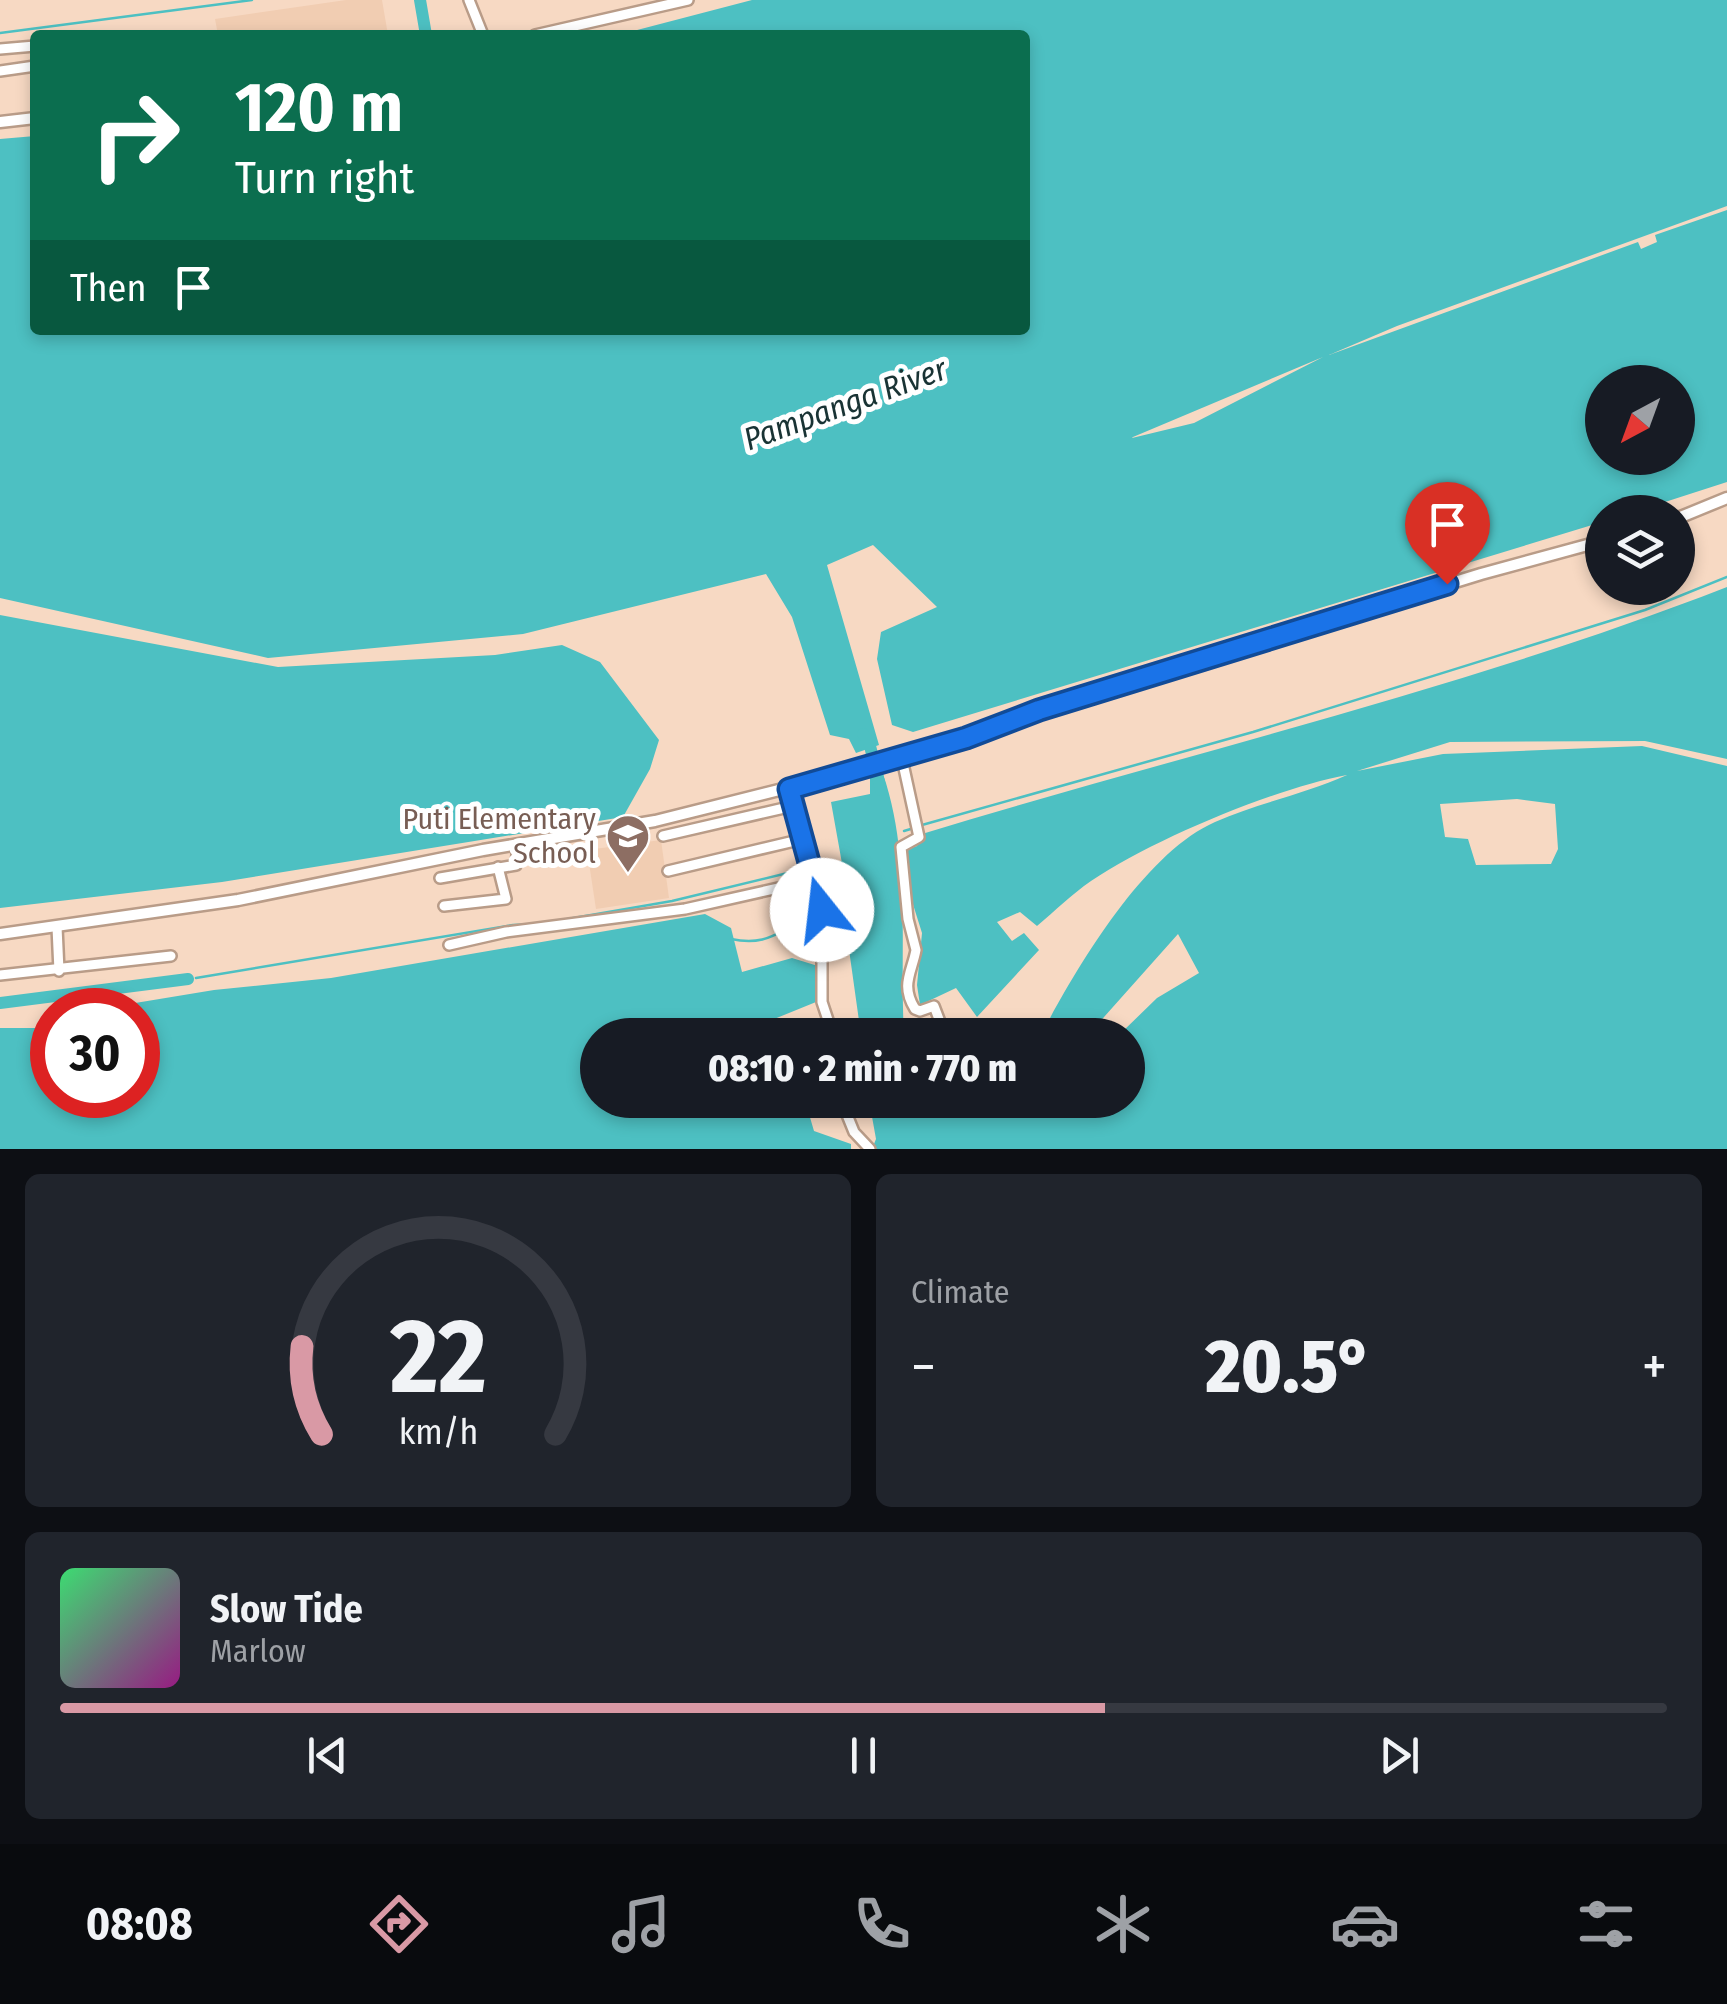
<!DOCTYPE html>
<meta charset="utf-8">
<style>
body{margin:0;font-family:"Fira Sans Condensed",sans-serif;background:#20242c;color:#f1f3f6;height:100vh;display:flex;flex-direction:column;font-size:38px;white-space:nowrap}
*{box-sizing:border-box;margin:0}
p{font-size:32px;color:#9ea1a6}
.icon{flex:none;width:55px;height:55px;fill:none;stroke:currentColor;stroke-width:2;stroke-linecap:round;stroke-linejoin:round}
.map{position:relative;height:1149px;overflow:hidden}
.sheet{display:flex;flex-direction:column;gap:25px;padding:25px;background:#0d0f14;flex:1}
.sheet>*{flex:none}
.banner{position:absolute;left:30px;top:30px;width:1000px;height:305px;border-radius:10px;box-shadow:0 5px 15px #0003;background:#0b6e4f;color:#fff;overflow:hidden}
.needle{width:65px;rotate:221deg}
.fabs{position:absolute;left:1585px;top:365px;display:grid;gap:20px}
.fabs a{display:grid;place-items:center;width:110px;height:110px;border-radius:50%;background:#171b24;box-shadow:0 5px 15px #0003;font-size:50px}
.speed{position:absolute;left:30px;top:988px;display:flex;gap:20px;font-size:50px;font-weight:700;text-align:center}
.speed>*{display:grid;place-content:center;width:130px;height:130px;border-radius:50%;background:#171b24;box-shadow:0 5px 15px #0003;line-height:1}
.speed .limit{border:15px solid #d22;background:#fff;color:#111}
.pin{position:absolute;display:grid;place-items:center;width:85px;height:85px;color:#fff;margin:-102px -42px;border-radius:50% 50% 50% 0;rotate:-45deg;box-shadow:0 0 10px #0007}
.pin .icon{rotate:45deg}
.me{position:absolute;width:110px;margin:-55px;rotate:344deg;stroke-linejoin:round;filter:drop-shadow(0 0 8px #0008)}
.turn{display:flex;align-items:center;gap:35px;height:210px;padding:0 40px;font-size:45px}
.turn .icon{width:130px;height:130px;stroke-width:2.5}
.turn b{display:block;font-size:70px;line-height:85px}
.then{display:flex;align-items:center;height:95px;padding:0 40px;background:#0003;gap:20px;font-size:38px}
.big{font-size:75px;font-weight:800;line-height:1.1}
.sheet .tile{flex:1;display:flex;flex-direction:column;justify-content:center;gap:15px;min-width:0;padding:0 35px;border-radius:15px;background:#20242c}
.sheet .dial{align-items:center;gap:0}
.dial svg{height:260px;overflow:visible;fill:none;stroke:#363941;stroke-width:7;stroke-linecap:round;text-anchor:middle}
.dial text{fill:#f1f3f6;stroke:none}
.song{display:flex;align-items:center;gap:30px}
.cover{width:120px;height:120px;border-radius:15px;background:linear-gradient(135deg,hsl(140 70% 55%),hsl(310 70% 35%))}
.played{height:10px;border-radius:5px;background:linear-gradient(90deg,#d999a5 65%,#363941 65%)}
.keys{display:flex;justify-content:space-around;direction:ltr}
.heat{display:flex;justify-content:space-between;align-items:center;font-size:55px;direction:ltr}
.sheet .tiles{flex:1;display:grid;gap:25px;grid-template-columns:1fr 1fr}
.tile:last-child{grid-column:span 2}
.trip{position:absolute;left:580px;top:1018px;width:565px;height:100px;border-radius:50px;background:#171b24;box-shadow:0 5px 15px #0003;font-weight:800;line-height:100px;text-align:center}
.menu{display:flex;height:160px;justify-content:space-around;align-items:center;background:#090b0e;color:#9ea1a6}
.menu .icon{width:70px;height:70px}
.menu .current{color:#d999a5}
.menu b{font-size:45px;color:#f1f3f6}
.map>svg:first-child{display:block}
.built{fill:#f1cdb2}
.water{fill:#4dc0c2;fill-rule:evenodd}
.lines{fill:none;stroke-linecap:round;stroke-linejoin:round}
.stream{stroke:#4dc0c2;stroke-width:2.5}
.river{stroke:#4dc0c2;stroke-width:12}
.minor-casing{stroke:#b99c88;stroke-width:14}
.tertiary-casing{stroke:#b99c88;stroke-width:15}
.minor{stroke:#fff;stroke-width:9}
.tertiary{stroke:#fff;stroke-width:10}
.route-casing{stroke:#114b97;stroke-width:25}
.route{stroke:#1a73e8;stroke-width:18}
.labels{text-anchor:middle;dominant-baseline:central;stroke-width:10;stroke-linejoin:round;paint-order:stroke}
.education-label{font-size:30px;fill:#785e54;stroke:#fff;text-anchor:end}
.water-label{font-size:32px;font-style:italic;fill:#193334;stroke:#fff}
</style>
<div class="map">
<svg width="1727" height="1149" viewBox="0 0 1727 1149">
<rect width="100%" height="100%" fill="#f7d9c3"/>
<g class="built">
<path d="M 346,0 L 382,0 L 388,35 L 218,35 L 215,19 Z"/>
<path d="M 661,840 L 669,898 L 596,909 L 587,850 Z"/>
</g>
<g class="water">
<path d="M 752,0 L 1727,0 L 1727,206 L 1397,326 L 1329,355 L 1638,242 L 1641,249 L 1657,242 L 1655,235 L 1727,210 L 1727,482 L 1634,512 L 1602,512 L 1602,522 L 913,732 L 892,725 L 877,659 L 881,632 L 937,607 L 873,545 L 827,565 L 879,745 L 856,753 L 849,739 L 830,735 L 792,617 L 766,574 L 523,634 L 268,658 L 0,598 L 0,139 L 35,136 L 35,330 L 1025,330 L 1025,35 L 618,35 ZM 1323,357 L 1194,423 L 1132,438 L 1133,437 ZM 1602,382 L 1678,382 L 1678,458 L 1602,458 Z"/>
<path d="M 1727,587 L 1727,759 L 1645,741 L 1450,742 L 1357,771 L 1443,754 L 1642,746 L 1727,766 L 1727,1149 L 872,1149 L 876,1139 L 869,1100 L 945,1100 L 952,1107 L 983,1116 L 1002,1100 L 1128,1100 L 1128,1035 L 1119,1035 L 1157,998 L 1199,973 L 1178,934 L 1088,1035 L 1041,1035 C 1076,968 1144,853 1215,822 C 1258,803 1305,794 1347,775 C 1273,789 1154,839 1091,881 C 1072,894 1055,911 1037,926 L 1020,912 L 997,922 L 1012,941 L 1024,933 L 1039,950 L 977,1017 L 956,988 L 920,1005 L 917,985 L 922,933 L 911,898 L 906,850 L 917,846 L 922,834 C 1191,752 1465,689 1727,587 ZM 1517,799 L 1555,804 L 1558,849 L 1551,864 L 1476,865 L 1468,839 L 1445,837 L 1440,804 Z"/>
<path d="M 0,615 L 278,667 L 495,655 L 562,645 L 600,662 L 659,740 L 650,769 L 623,817 L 222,882 L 0,908 Z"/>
<path d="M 883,774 C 912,859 899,948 904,1035 L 861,1035 L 845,921 L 854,911 L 853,886 L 843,869 L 831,802 L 870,794 L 870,777 Z"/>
<path d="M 705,914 L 731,928 L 742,972 L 792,958 L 818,966 L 816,1002 L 757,1026 L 755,1035 L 598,1035 L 598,1100 L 799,1100 L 798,1104 L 809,1114 L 814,1131 L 851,1144 L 851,1149 L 0,1149 L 0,1028 L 52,1028 L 52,1095 L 138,1095 L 138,1010 L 109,1010 L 111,1007 L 214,990 L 331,978 Z"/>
</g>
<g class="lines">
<g class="stream">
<path d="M 0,33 L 252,0"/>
<path d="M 922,825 L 1253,732 L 1645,610 L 1727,577"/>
<path d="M 904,831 L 914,828"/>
<path d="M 821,866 L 844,862"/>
<path d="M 824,916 L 856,909"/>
<path d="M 562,920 L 672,901 L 808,868"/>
<path d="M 731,939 C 773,948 781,925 816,918"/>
<path d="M 196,978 L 513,925 L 539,924"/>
</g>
<g class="river">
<path d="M 420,0 L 426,35"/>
<path d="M 863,734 L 869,742 L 881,790"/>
<path d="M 0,1003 L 188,979"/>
</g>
<g class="minor-casing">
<g id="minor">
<path d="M 469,0 L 483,35"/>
<path d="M 535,35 L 688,0"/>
<path d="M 0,49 L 35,46"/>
<path d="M 0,71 L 35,66"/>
<path d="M 902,759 L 919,837 L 901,847 L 908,919 L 916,950 C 912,972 900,985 915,1009 L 920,1011 L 934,1006 L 945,1035"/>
<path d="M 789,789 L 822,910 L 822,1002 L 833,1035"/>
<path d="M 663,836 L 793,806"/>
<path d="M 668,871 L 803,839"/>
<path d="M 440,878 L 516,865 L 518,844"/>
<path d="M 444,906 L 506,899 L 498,867"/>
<path d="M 57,927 L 59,971"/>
<path d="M 449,945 L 506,932 L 685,909 L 814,880"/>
<path d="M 0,975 L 171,956"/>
<path d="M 841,1100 L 854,1132 L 870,1149"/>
</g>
</g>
<g class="tertiary-casing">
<g id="tertiary">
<path d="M 0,122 L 35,118"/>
<path d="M 1678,518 L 1727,498"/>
<path d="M 0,934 L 238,900 L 483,850 L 655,821 L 891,762 L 999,728 L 1039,710 L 1481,574 L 1602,541"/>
</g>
</g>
<use href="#minor" class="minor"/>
<use href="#tertiary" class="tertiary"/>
</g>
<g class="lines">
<g class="route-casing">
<path id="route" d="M 822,910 L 789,789 L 966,738 L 1039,710 L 1447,584"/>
</g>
<use href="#route" class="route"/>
</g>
<defs>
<g id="school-pin" transform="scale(2.25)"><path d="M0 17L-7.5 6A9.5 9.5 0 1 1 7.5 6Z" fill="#8d6e63" stroke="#fff"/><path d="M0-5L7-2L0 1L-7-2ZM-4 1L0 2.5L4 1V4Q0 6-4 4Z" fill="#fff"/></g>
</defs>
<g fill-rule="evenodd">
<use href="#school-pin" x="628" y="836"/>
</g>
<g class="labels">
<g class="education-label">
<text x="596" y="819">Puti Elementary<tspan x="596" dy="34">School</tspan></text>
</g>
<g class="water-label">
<text transform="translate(845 404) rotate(-20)">Pampanga River</text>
</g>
</g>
</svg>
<div class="fabs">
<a><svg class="needle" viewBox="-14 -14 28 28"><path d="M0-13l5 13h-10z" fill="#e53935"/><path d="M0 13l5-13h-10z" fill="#9ea1a6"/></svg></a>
<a><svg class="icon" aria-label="layers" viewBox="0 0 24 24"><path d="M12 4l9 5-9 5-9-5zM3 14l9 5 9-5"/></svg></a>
</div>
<div class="speed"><div class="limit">30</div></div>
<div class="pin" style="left:1447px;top:584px;background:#d93025"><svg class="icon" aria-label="arrive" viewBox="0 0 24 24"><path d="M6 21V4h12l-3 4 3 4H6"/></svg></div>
<svg class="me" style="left:822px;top:910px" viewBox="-20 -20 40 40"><circle r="19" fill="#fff"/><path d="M0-13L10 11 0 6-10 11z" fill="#1a73e8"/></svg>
<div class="trip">08:10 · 2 min · 770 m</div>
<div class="banner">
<div class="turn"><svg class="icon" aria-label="right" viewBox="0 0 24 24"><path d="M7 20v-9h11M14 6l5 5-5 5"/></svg><div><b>120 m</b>Turn right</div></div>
<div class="then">Then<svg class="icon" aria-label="arrive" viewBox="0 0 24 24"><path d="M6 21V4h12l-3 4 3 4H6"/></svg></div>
</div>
</div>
<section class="sheet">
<div class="tiles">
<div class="tile dial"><svg viewBox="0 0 100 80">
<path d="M14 69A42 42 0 1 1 86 69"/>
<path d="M14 69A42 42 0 0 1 8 42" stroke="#d999a5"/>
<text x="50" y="56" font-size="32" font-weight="700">22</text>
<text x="50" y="72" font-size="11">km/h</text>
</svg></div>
<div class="tile"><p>Climate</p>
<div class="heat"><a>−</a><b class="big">20.5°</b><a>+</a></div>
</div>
<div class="tile">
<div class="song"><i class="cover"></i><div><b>Slow Tide</b><p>Marlow</p></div></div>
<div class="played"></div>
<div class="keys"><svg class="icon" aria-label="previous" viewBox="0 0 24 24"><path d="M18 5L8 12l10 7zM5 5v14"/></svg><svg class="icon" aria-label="pause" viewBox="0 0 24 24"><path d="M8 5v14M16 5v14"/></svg><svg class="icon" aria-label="next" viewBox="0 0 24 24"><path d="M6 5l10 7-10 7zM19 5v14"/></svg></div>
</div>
</div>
</section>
<nav class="menu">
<b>08:08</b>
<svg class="icon current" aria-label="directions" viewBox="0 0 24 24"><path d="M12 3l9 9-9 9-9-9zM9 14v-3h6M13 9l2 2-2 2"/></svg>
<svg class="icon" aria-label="music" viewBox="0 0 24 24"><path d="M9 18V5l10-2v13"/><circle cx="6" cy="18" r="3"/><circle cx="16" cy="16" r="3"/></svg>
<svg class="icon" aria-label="phone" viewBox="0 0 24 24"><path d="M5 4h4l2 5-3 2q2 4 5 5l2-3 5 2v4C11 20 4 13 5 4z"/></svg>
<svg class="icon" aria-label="climate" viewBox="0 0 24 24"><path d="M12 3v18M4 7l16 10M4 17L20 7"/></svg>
<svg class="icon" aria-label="car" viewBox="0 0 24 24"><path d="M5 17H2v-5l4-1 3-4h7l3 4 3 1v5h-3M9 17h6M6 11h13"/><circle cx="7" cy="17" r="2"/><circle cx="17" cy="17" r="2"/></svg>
<svg class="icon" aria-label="filters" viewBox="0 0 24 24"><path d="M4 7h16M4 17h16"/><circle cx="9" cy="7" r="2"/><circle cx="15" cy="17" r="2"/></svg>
</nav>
